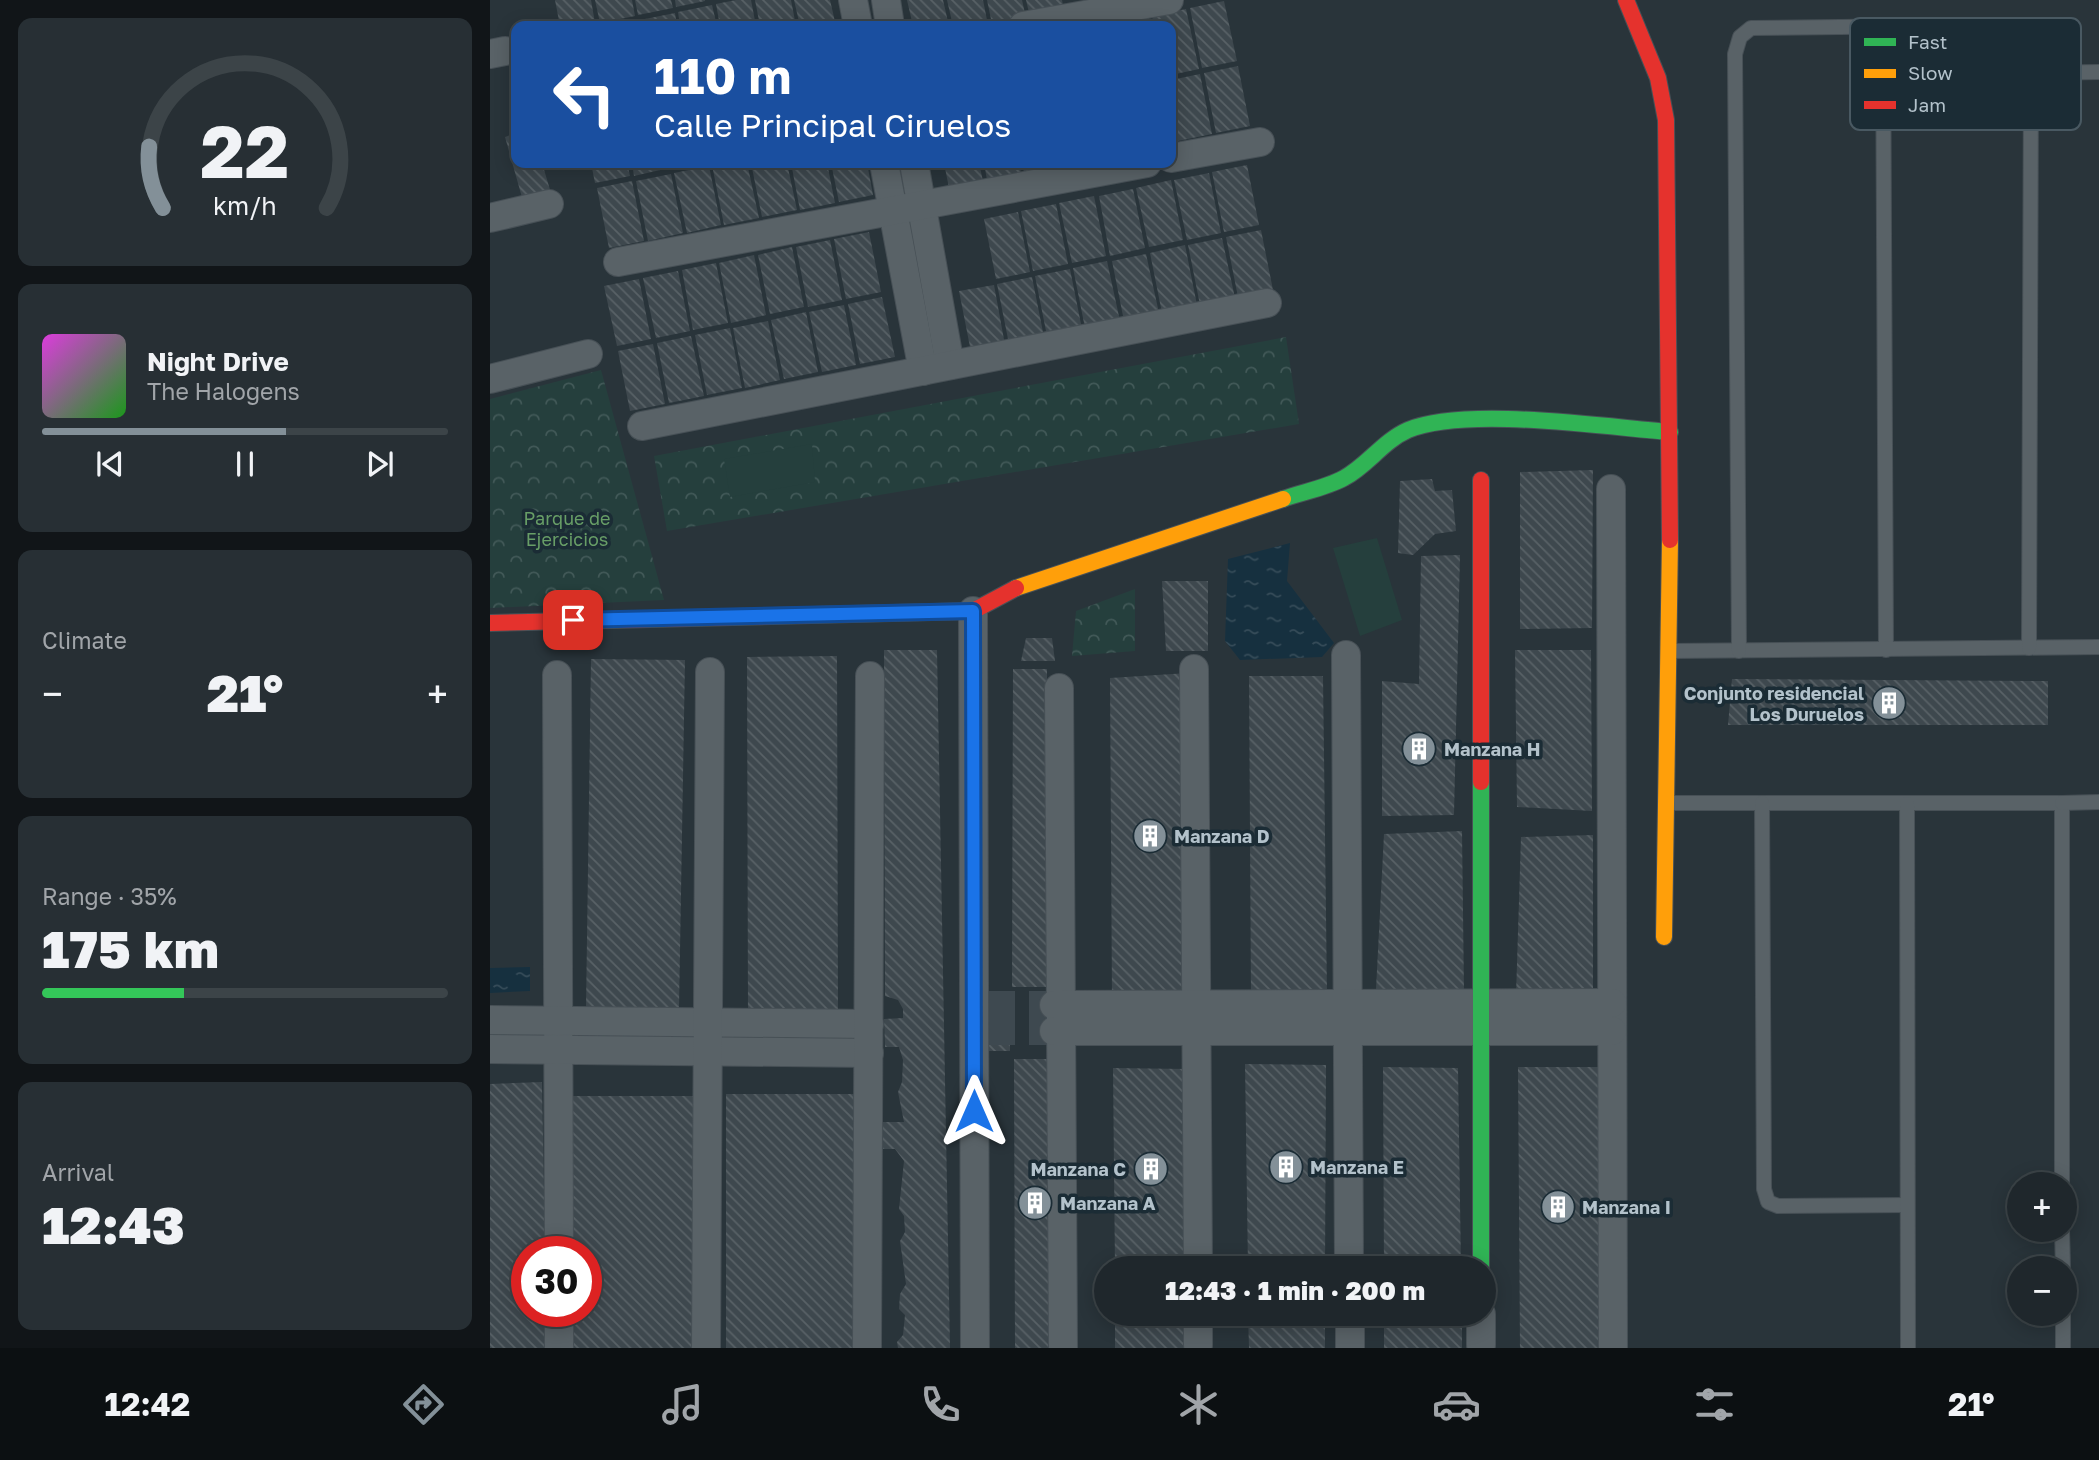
<!DOCTYPE html>
<meta charset="utf-8">
<style>
body{margin:0;font-family:"Golos Text",sans-serif;background:#272f34;color:#f1f3f6;height:100vh;display:flex;flex-direction:column;font-size:26px;white-space:nowrap}
*{box-sizing:border-box;margin:0}
p{font-size:23px;color:#a1a5a9}
.icon{flex:none;width:38px;height:38px;fill:none;stroke:currentColor;stroke-width:2;stroke-linecap:round;stroke-linejoin:round}
.map{position:relative;flex:1;overflow:hidden}
.drawer{display:flex;flex-direction:column;gap:18px;padding:18px;background:#111518;width:490px}
.drawer>*{flex:none}
.banner{position:absolute;left:21px;top:21px;width:665px;height:147px;border-radius:14px;box-shadow:0 4px 18px #0003,0 0 0 2px #3c4448;background:#1a4fa0;color:#fff;overflow:hidden}
.buttons{position:absolute;left:1517px;top:1172px;display:grid;gap:14px}
.buttons a{display:grid;place-items:center;width:70px;height:70px;border-radius:50%;background:#1f272c;box-shadow:0 4px 18px #0003,0 0 0 2px #3c4448;font-size:35px}
.speed{position:absolute;left:21px;top:1236px;display:flex;gap:14px;font-size:35px;font-weight:700;text-align:center}
.speed>*{display:grid;place-content:center;width:91px;height:91px;border-radius:50%;background:#1f272c;box-shadow:0 4px 18px #0003,0 0 0 2px #3c4448;line-height:1}
.speed .limit{border:10px solid #d22;background:#fff;color:#111}
.pin{position:absolute;display:grid;place-items:center;width:60px;height:60px;color:#fff;margin:-30px;border-radius:14px;box-shadow:0 4px 10px #0006}
.me{position:absolute;width:77px;margin:-38px;rotate:0deg;stroke-linejoin:round;filter:drop-shadow(0 0 5px #0008)}
.turn{display:flex;align-items:center;gap:24px;height:147px;padding:0 28px;font-size:32px}
.turn .icon{width:91px;height:91px;stroke-width:2.5}
.turn b{display:block;font-size:49px;line-height:60px}
.big{font-size:52px;font-weight:800;line-height:1.1}
.drawer .widget{flex:1;display:flex;flex-direction:column;justify-content:center;gap:10px;min-width:0;padding:0 24px;border-radius:14px;background:#272f34}
.drawer .dial{align-items:center;gap:0}
.dial svg{height:182px;overflow:visible;fill:none;stroke:#3c4448;stroke-width:7;stroke-linecap:round;text-anchor:middle}
.dial text{fill:#f1f3f6;stroke:none}
.song{display:flex;align-items:center;gap:21px}
.cover{width:84px;height:84px;border-radius:10px;background:linear-gradient(135deg,hsl(300 70% 55%),hsl(120 70% 35%))}
.played{height:7px;border-radius:4px;background:linear-gradient(90deg,#839098 60%,#3c4448 60%)}
.keys{display:flex;justify-content:space-around;direction:ltr}
.heat{display:flex;justify-content:space-between;align-items:center;font-size:38px;direction:ltr}
.charge{height:10px;border-radius:5px;background:linear-gradient(90deg,#34c759 35%,#3c4448 0)}
.trip{position:absolute;left:604px;top:1256px;width:402px;height:70px;border-radius:35px;background:#1f272c;box-shadow:0 4px 18px #0003,0 0 0 2px #3c4448;font-weight:800;line-height:70px;text-align:center}
.tab-bar{display:flex;height:112px;justify-content:space-around;align-items:center;background:#0c1012;color:#a1a5a9}
.tab-bar .icon{width:49px;height:49px}
.tab-bar .active{color:#839098}
.tab-bar b{font-size:32px;color:#f1f3f6}
main{display:flex;flex:1;min-height:0}
.map>svg:first-child{display:block}
.park{fill:url(#park-crowns)}
.pitch{fill:#253f3d}
.water{fill:url(#water-ripples)}
.building{fill:url(#building-back-hatch)}
.lines{fill:none;stroke-linecap:round;stroke-linejoin:round}
.street-tunnel{stroke:#3e4950;stroke-width:28;stroke-dasharray:28 14;stroke-linecap:butt}
.lane-casing{stroke:#475056;stroke-width:16}
.street-casing{stroke:#475056;stroke-width:30}
.fast-casing{stroke:#475056;stroke-width:18}
.slow-casing{stroke:#475056;stroke-width:18}
.jam-casing{stroke:#475056;stroke-width:18}
.lane{stroke:#596267;stroke-width:14}
.street{stroke:#596267;stroke-width:28}
.fast{stroke:#30b455;stroke-width:16}
.slow{stroke:#ff9f0a;stroke-width:16}
.jam{stroke:#e5322d;stroke-width:16}
.route-casing{stroke:#114b97;stroke-width:18}
.route{stroke:#1a73e8;stroke-width:12}
.labels{text-anchor:middle;dominant-baseline:central;stroke-width:7;stroke-linejoin:round;paint-order:stroke}
.park-label{font-size:18px;fill:#689e67;stroke:#1b2c35}
.poi-label{font-size:18px;font-weight:bold;fill:#b3c2cb;stroke:#1b2c35;text-anchor:start}
.key{fill:#1b2c35;stroke:#495962;stroke-width:2}
.key-label{font-size:19px;fill:#b3c2cb}
</style>
<main>
<section class="drawer">
<div class="widget dial"><svg viewBox="0 0 100 80">
<path d="M14 69A42 42 0 1 1 86 69"/>
<path d="M14 69A42 42 0 0 1 8 42" stroke="#839098"/>
<text x="50" y="56" font-size="32" font-weight="700">22</text>
<text x="50" y="72" font-size="11">km/h</text>
</svg></div>
<div class="widget">
<div class="song"><i class="cover"></i><div><b>Night Drive</b><p>The Halogens</p></div></div>
<div class="played"></div>
<div class="keys"><svg class="icon" aria-label="previous" viewBox="0 0 24 24"><path d="M18 5L8 12l10 7zM5 5v14"/></svg><svg class="icon" aria-label="pause" viewBox="0 0 24 24"><path d="M8 5v14M16 5v14"/></svg><svg class="icon" aria-label="next" viewBox="0 0 24 24"><path d="M6 5l10 7-10 7zM19 5v14"/></svg></div>
</div>
<div class="widget"><p>Climate</p>
<div class="heat"><a>−</a><b class="big">21°</b><a>+</a></div>
</div>
<div class="widget"><p>Range · 35%</p><b class="big">175 km</b><div class="charge"></div></div>
<div class="widget"><p>Arrival</p><b class="big">12:43</b></div>
</section>
<div class="map">
<svg width="1609" height="1348" viewBox="0 0 1609 1348">
<defs>
<pattern id="park-crowns" width="20" height="18" patternUnits="userSpaceOnUse" patternTransform="scale(1.75)"><rect width="20" height="18" fill="#253f3d"/><path d="M2 6a3 3 0 1 1 6 0M12 15a3 3 0 1 1 6 0" fill="none" stroke="#425958"/></pattern>
<pattern id="water-ripples" width="26" height="14" patternUnits="userSpaceOnUse" patternTransform="scale(1.75)"><rect width="26" height="14" fill="#16303f"/><path d="M2 4q2-2 4 0t4 0M15 11q2-2 4 0t4 0" fill="none" stroke="#364c59"/></pattern>
<pattern id="building-back-hatch" width="6" height="6" patternUnits="userSpaceOnUse" patternTransform="scale(1.75)"><rect width="6" height="6" fill="#3e484e"/><path d="M-1 5l2 2M0 0l6 6M5-1l2 2" fill="none" stroke="#586166"/></pattern>
</defs>
<rect width="100%" height="100%" fill="#29343a"/>
<g class="park">
<path d="M 796,337 L 809,424 L 177,531 L 164,456 Z"/>
<path d="M 111,370 L 174,600 L 0,608 L 0,399 Z"/>
<path d="M 645,589 L 645,651 L 582,656 L 586,611 Z"/>
</g>
<g class="pitch">
<path d="M 322,444 L 325,482 L 240,497 L 234,459 Z"/>
<path d="M 887,538 L 912,620 L 870,636 L 843,548 Z"/>
</g>
<g class="water">
<path d="M 800,543 L 797,581 L 844,643 L 832,657 L 750,660 L 735,641 L 738,559 Z"/>
<path d="M 40,967 L 40,991 L 0,993 L 0,968 Z"/>
</g>
<g class="building">
<path d="M 65,0 L 101,0 L 105,23 L 70,26 Z"/>
<path d="M 105,0 L 142,0 L 145,16 L 110,23 Z"/>
<path d="M 145,0 L 181,0 L 183,8 L 148,15 Z"/>
<path d="M 185,0 L 215,0 L 215,1 L 186,7 Z"/>
<path d="M 246,0 L 261,0 L 266,26 L 230,26 L 226,4 Z"/>
<path d="M 265,0 L 301,0 L 306,26 L 270,26 Z"/>
<path d="M 304,0 L 340,0 L 346,26 L 310,26 Z"/>
<path d="M 417,0 L 453,0 L 459,26 L 423,26 Z"/>
<path d="M 457,0 L 493,0 L 498,25 L 463,26 Z"/>
<path d="M 497,0 L 532,0 L 536,18 L 502,24 Z"/>
<path d="M 536,0 L 572,0 L 574,10 L 540,17 Z"/>
<path d="M 734,1 L 747,61 L 712,68 L 700,8 Z"/>
<path d="M 222,5 L 227,26 L 190,26 L 188,12 Z"/>
<path d="M 696,9 L 709,69 L 681,75 L 681,26 L 664,26 L 662,16 Z"/>
<path d="M 185,13 L 187,26 L 151,26 L 150,20 Z"/>
<path d="M 658,17 L 660,26 L 624,26 L 624,24 Z"/>
<path d="M 748,66 L 760,126 L 726,133 L 714,73 Z"/>
<path d="M 710,74 L 722,134 L 688,141 L 681,107 L 681,80 Z"/>
<path d="M 26,133 L 26,163 L 52,163 L 61,193 L 33,201 L 15,137 Z"/>
<path d="M 101,163 L 137,163 L 140,176 L 105,183 Z"/>
<path d="M 142,163 L 178,163 L 179,168 L 144,176 Z"/>
<path d="M 233,163 L 257,163 L 269,218 L 234,225 L 222,165 Z"/>
<path d="M 261,163 L 297,163 L 307,210 L 272,217 Z"/>
<path d="M 301,163 L 337,163 L 345,203 L 310,210 Z"/>
<path d="M 341,163 L 377,163 L 383,195 L 349,202 Z"/>
<path d="M 454,163 L 489,163 L 493,181 L 459,188 Z"/>
<path d="M 494,163 L 529,163 L 531,173 L 497,180 Z"/>
<path d="M 532,163 L 569,163 L 569,165 L 534,172 Z"/>
<path d="M 757,165 L 769,225 L 734,232 L 722,172 Z"/>
<path d="M 219,166 L 231,225 L 197,233 L 184,173 Z"/>
<path d="M 719,173 L 731,233 L 697,240 L 684,180 Z"/>
<path d="M 181,174 L 193,233 L 158,241 L 146,181 Z"/>
<path d="M 681,180 L 693,240 L 659,247 L 646,188 Z"/>
<path d="M 142,181 L 154,241 L 119,248 L 107,188 Z"/>
<path d="M 643,189 L 655,248 L 620,256 L 609,196 Z"/>
<path d="M 604,196 L 616,256 L 582,263 L 569,203 Z"/>
<path d="M 566,204 L 578,264 L 543,271 L 531,211 Z"/>
<path d="M 528,212 L 540,272 L 506,279 L 494,219 Z"/>
<path d="M 771,230 L 783,290 L 748,297 L 736,237 Z"/>
<path d="M 379,232 L 391,292 L 356,299 L 344,239 Z"/>
<path d="M 732,238 L 745,298 L 710,305 L 698,245 Z"/>
<path d="M 340,240 L 352,300 L 318,307 L 306,247 Z"/>
<path d="M 695,245 L 707,305 L 672,313 L 660,253 Z"/>
<path d="M 302,247 L 314,307 L 280,314 L 268,255 Z"/>
<path d="M 656,254 L 669,313 L 634,321 L 622,261 Z"/>
<path d="M 264,255 L 276,315 L 241,323 L 229,263 Z"/>
<path d="M 617,261 L 630,321 L 595,328 L 583,268 Z"/>
<path d="M 226,263 L 238,323 L 203,330 L 192,270 Z"/>
<path d="M 580,269 L 592,329 L 557,336 L 545,276 Z"/>
<path d="M 188,271 L 200,331 L 166,338 L 153,278 Z"/>
<path d="M 542,277 L 554,337 L 519,344 L 507,284 Z"/>
<path d="M 149,279 L 161,339 L 127,346 L 114,286 Z"/>
<path d="M 504,285 L 515,345 L 481,352 L 469,291 Z"/>
<path d="M 392,297 L 405,357 L 370,364 L 358,304 Z"/>
<path d="M 354,305 L 366,365 L 332,372 L 319,312 Z"/>
<path d="M 316,312 L 328,372 L 294,379 L 281,320 Z"/>
<path d="M 278,321 L 290,380 L 255,388 L 243,328 Z"/>
<path d="M 240,328 L 252,388 L 217,395 L 205,335 Z"/>
<path d="M 201,336 L 214,396 L 179,403 L 167,343 Z"/>
<path d="M 163,344 L 175,404 L 140,411 L 128,351 Z"/>
<path d="M 1103,470 L 1102,628 L 1030,629 L 1030,472 Z"/>
<path d="M 942,479 L 945,491 L 962,490 L 966,531 L 945,534 L 923,555 L 908,553 L 910,481 Z"/>
<path d="M 970,555 L 964,815 L 892,816 L 892,681 L 929,684 L 931,556 Z"/>
<path d="M 672,581 L 718,581 L 718,651 L 676,651 Z"/>
<path d="M 536,638 L 562,638 L 565,661 L 531,661 Z"/>
<path d="M 394,650 L 447,650 L 460,1348 L 408,1348 L 407,1342 L 413,1335 L 415,1315 L 409,1309 L 410,1294 L 416,1284 L 410,1241 L 415,1232 L 414,1216 L 409,1209 L 414,1161 L 405,1149 L 393,1149 L 393,1122 L 414,1122 L 408,1092 L 412,1082 L 413,1060 L 409,1047 L 395,1047 L 394,1019 L 413,1018 L 413,1009 L 408,1000 L 395,996 Z"/>
<path d="M 1025,650 L 1101,650 L 1102,811 L 1027,807 Z"/>
<path d="M 347,656 L 348,1015 L 258,1015 L 257,657 Z"/>
<path d="M 101,659 L 195,660 L 189,1009 L 96,1008 Z"/>
<path d="M 523,669 L 557,669 L 556,987 L 522,987 Z"/>
<path d="M 698,673 L 699,995 L 622,998 L 620,678 Z"/>
<path d="M 759,676 L 833,676 L 837,995 L 761,995 Z"/>
<path d="M 1242,679 L 1558,681 L 1558,725 L 1238,725 Z"/>
<path d="M 972,831 L 974,992 L 886,989 L 894,834 Z"/>
<path d="M 1103,835 L 1103,992 L 1026,995 L 1031,837 Z"/>
<rect x="497" y="992" width="23" height="59"/>
<path d="M 524,1059 L 564,1059 L 565,1348 L 525,1348 Z"/>
<path d="M 755,1064 L 836,1065 L 835,1269 L 758,1269 Z"/>
<path d="M 893,1067 L 968,1068 L 971,1269 L 894,1269 Z"/>
<path d="M 1028,1067 L 1108,1067 L 1108,1348 L 1030,1348 Z"/>
<path d="M 623,1068 L 697,1069 L 699,1269 L 625,1269 Z"/>
<path d="M 52,1082 L 55,1251 L 37,1251 L 37,1311 L 57,1311 L 57,1348 L 0,1348 L 0,1084 Z"/>
<path d="M 236,1094 L 364,1094 L 363,1348 L 236,1348 Z"/>
<path d="M 81,1096 L 203,1096 L 204,1348 L 82,1348 L 82,1311 L 96,1311 L 96,1251 L 82,1251 Z"/>
<path d="M 625,1314 L 699,1314 L 700,1348 L 625,1348 Z"/>
<path d="M 758,1314 L 835,1314 L 835,1348 L 759,1348 Z"/>
<rect x="894" y="1314" width="78" height="34"/>
</g>
<g class="lines">
<g class="street-tunnel">
<path d="M 497,1005 L 564,1005"/>
<path d="M 497,1031 L 564,1031"/>
</g>
<g class="lane-casing">
<g id="lane">
<path d="M 1393,26 L 1396,650"/>
<path d="M 1541,73 L 1609,72"/>
<path d="M 1180,651 L 1609,647"/>
<path d="M 1249,651 L 1245,54 L 1250,37 L 1261,28 L 1514,25 L 1529,26 L 1538,34 L 1541,73 L 1539,648"/>
<path d="M 1178,803 L 1572,803 L 1572,1185"/>
<path d="M 1272,803 L 1274,1189 L 1278,1202 L 1288,1206 L 1416,1205"/>
<path d="M 1572,803 L 1609,802"/>
<path d="M 1417,804 L 1418,1348"/>
<path d="M 1572,1230 L 1573,1269"/>
<path d="M 1573,1314 L 1573,1348"/>
</g>
</g>
<g class="street-casing">
<g id="street">
<path d="M 363,0 L 368,26"/>
<path d="M 396,0 L 400,26"/>
<path d="M 533,26 L 679,0"/>
<path d="M 0,54 L 15,51"/>
<path d="M 681,158 L 770,142"/>
<path d="M 394,163 L 433,371"/>
<path d="M 424,163 L 460,365"/>
<path d="M 0,218 L 59,204"/>
<path d="M 128,262 L 657,163"/>
<path d="M 0,379 L 98,354"/>
<path d="M 152,426 L 777,303"/>
<path d="M 1121,489 L 1123,1348"/>
<path d="M 483,611 L 485,1348"/>
<path d="M 856,655 L 859,1269"/>
<path d="M 704,669 L 708,1269"/>
<path d="M 67,675 L 69,1251"/>
<path d="M 569,688 L 573,1347"/>
<path d="M 564,1005 L 1122,1003"/>
<path d="M 0,1020 L 379,1024"/>
<path d="M 564,1031 L 1122,1031"/>
<path d="M 0,1049 L 379,1053"/>
<path d="M 69,1311 L 69,1348"/>
<path d="M 708,1314 L 708,1345"/>
<path d="M 860,1314 L 860,1348"/>
<path d="M 991,1314 L 991,1345"/>
<path d="M 216,1348 L 220,672"/>
<path d="M 377,1348 L 380,676"/>
</g>
</g>
<g class="fast-casing">
<g id="fast">
<path d="M 793,499 C 812,492 836,488 854,478 C 877,466 893,441 918,430 C 975,406 1115,427 1180,432"/>
<path d="M 991,782 L 991,1269"/>
</g>
</g>
<g class="slow-casing">
<g id="slow">
<path d="M 526,588 L 793,499"/>
<path d="M 1174,937 L 1180,540"/>
</g>
</g>
<g class="jam-casing">
<g id="jam">
<path d="M 1136,0 L 1168,78 L 1176,120 L 1180,540"/>
<path d="M 991,480 L 991,782"/>
<path d="M 0,623 L 483,611 L 526,588"/>
</g>
</g>
<use href="#lane" class="lane"/>
<use href="#street" class="street"/>
<use href="#fast" class="fast"/>
<use href="#slow" class="slow"/>
<use href="#jam" class="jam"/>
</g>
<g class="lines">
<g class="route-casing">
<path id="route" d="M 83,620 L 483,611 L 484,1111"/>
</g>
<use href="#route" class="route"/>
</g>
<defs>
<g id="building-disc" transform="scale(1.75)"><circle r="9.5" fill="#839098" stroke="#1b2c35"/><path d="M-4-6H4V6H1V3H-1V6H-4ZM-2.5-4.3h1.7v1.8h-1.7ZM.8-4.3h1.7v1.8H.8ZM-2.5-1h1.7V.8h-1.7ZM.8-1h1.7V.8H.8Z" fill="#fff"/></g>
</defs>
<g fill-rule="evenodd">
<use href="#building-disc" x="1399" y="703"/>
<use href="#building-disc" x="929" y="749"/>
<use href="#building-disc" x="660" y="836"/>
<use href="#building-disc" x="796" y="1167"/>
<use href="#building-disc" x="661" y="1169"/>
<use href="#building-disc" x="545" y="1203"/>
<use href="#building-disc" x="1068" y="1207"/>
</g>
<g class="labels">
<g class="park-label">
<text x="77" y="518">Parque de<tspan x="77" dy="21">Ejercicios</tspan></text>
</g>
<g class="poi-label">
<text x="1374" y="693" text-anchor="end">Conjunto residencial<tspan x="1374" dy="21">Los Duruelos</tspan></text>
<text x="954" y="749">Manzana H</text>
<text x="684" y="836">Manzana D</text>
<text x="820" y="1167">Manzana E</text>
<text x="636" y="1169" text-anchor="end">Manzana C</text>
<text x="570" y="1203">Manzana A</text>
<text x="1092" y="1207">Manzana I</text>
</g>
</g>
<rect x="1360" y="18" width="231" height="112" rx="10" class="key"/>
<rect x="1374" y="38" width="32" height="8" fill="#30b455"/>
<rect x="1374" y="69" width="32" height="9" fill="#ff9f0a"/>
<rect x="1374" y="101" width="32" height="8" fill="#e5322d"/>
<g class="key-label">
<text x="1418" y="49">Fast</text>
<text x="1418" y="80">Slow</text>
<text x="1418" y="112">Jam</text>
</g>
</svg>
<div class="buttons">
<a>+</a>
<a>−</a>
</div>
<div class="speed"><div class="limit">30</div></div>
<div class="pin" style="left:83px;top:620px;background:#d93025"><svg class="icon" aria-label="arrive" viewBox="0 0 24 24"><path d="M6 21V4h12l-3 4 3 4H6"/></svg></div>
<svg class="me" style="left:484px;top:1111px" viewBox="-20 -20 40 40"><path d="M0-17L14 15 0 8-14 15z" fill="#1a73e8" stroke="#fff" stroke-width="4"/></svg>
<div class="trip">12:43 · 1 min · 200 m</div>
<div class="banner">
<div class="turn"><svg class="icon" aria-label="left" viewBox="0 0 24 24"><path d="M17 20v-9H6M10 6l-5 5 5 5"/></svg><div><b>110 m</b>Calle Principal Ciruelos</div></div>
</div>
</div>
</main>
<nav class="tab-bar">
<b>12:42</b>
<svg class="icon active" aria-label="directions" viewBox="0 0 24 24"><path d="M12 3l9 9-9 9-9-9zM9 14v-3h6M13 9l2 2-2 2"/></svg>
<svg class="icon" aria-label="music" viewBox="0 0 24 24"><path d="M9 18V5l10-2v13"/><circle cx="6" cy="18" r="3"/><circle cx="16" cy="16" r="3"/></svg>
<svg class="icon" aria-label="phone" viewBox="0 0 24 24"><path d="M5 4h4l2 5-3 2q2 4 5 5l2-3 5 2v4C11 20 4 13 5 4z"/></svg>
<svg class="icon" aria-label="climate" viewBox="0 0 24 24"><path d="M12 3v18M4 7l16 10M4 17L20 7"/></svg>
<svg class="icon" aria-label="car" viewBox="0 0 24 24"><path d="M5 17H2v-5l4-1 3-4h7l3 4 3 1v5h-3M9 17h6M6 11h13"/><circle cx="7" cy="17" r="2"/><circle cx="17" cy="17" r="2"/></svg>
<svg class="icon" aria-label="filters" viewBox="0 0 24 24"><path d="M4 7h16M4 17h16"/><circle cx="9" cy="7" r="2"/><circle cx="15" cy="17" r="2"/></svg>
<b>21°</b>
</nav>
